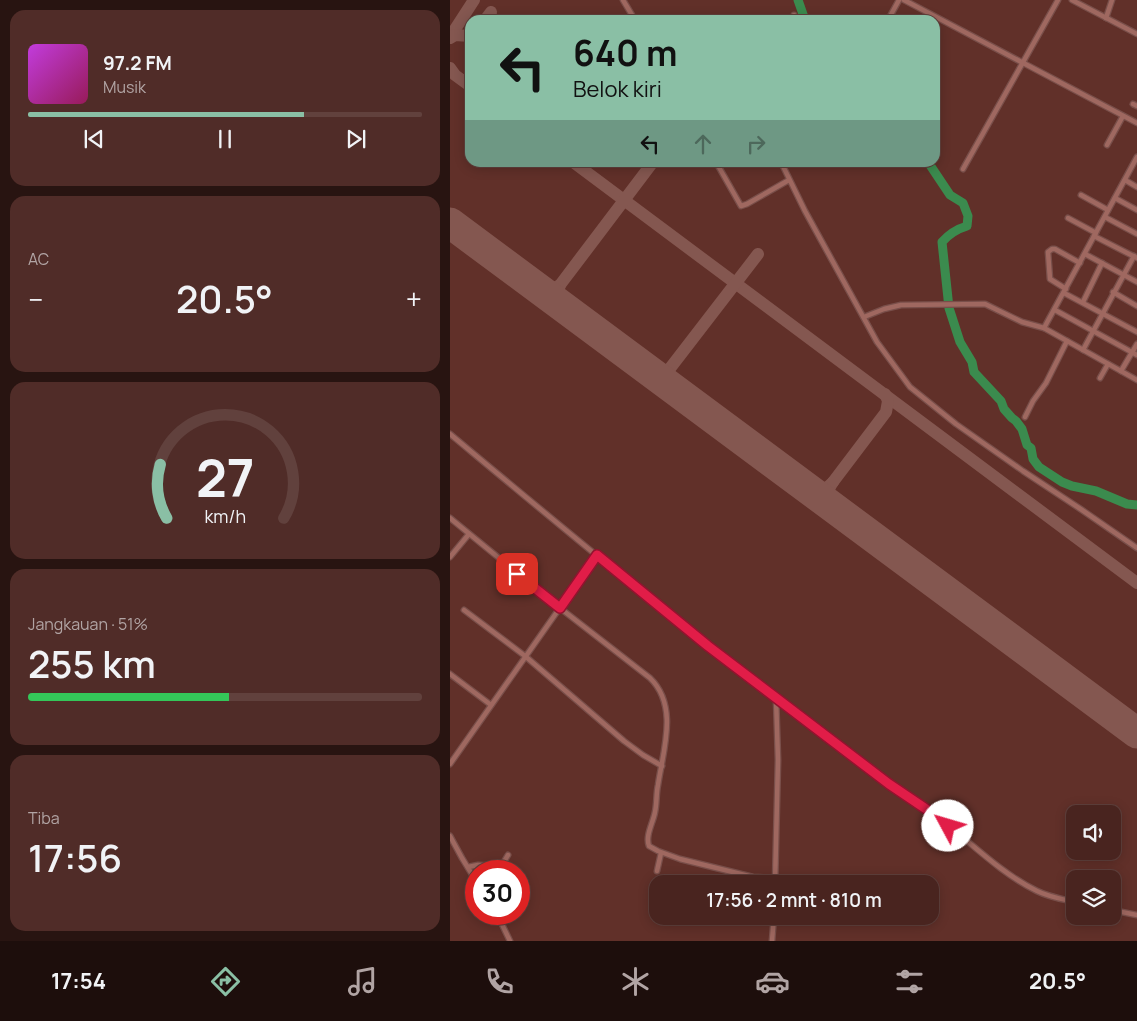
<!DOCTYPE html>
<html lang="id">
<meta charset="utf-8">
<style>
body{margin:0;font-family:Manrope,sans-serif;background:#502c28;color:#f1f3f6;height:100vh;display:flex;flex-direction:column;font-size:19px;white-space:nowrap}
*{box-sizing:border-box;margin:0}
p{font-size:16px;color:#b1a4a4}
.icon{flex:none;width:28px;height:28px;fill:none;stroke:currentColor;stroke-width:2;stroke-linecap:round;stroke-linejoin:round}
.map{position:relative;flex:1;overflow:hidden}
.side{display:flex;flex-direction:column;gap:10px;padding:10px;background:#281411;width:450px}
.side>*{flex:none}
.guide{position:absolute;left:15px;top:15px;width:475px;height:152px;border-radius:15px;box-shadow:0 2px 12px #0003,0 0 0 1px #61413d;background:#8abfa5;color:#111;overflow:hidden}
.fabs{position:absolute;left:616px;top:805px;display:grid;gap:10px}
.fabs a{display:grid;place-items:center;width:55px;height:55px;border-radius:10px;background:#49241f;box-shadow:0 2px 12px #0003,0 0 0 1px #61413d;font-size:25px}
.speed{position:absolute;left:15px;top:860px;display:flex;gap:10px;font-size:25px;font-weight:700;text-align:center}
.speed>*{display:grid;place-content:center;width:65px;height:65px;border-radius:50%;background:#49241f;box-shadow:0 2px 12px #0003,0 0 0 1px #61413d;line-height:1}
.speed .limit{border:8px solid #d22;background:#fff;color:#111}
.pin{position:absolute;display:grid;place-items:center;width:42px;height:42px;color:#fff;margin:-21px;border-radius:10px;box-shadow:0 2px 8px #0006}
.me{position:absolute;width:55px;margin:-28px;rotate:309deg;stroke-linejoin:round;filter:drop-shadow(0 0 4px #0008)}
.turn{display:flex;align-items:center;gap:18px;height:105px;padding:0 25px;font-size:22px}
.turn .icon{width:65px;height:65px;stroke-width:2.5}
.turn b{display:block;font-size:35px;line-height:42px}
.lanes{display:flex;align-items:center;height:48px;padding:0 25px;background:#0003;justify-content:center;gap:25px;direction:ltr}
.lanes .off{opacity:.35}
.big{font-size:38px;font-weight:600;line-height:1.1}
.side .card{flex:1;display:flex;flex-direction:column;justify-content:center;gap:8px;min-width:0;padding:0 18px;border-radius:15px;background:#502c28}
.side .dial{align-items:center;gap:0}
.dial svg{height:130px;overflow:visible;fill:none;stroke:#61413d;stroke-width:7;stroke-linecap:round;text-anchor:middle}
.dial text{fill:#f1f3f6;stroke:none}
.song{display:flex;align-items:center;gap:15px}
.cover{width:60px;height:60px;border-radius:8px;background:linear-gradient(135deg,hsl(290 70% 55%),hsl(330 70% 35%))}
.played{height:5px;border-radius:2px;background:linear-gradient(90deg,#8abfa5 70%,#61413d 70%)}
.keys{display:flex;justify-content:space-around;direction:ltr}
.heat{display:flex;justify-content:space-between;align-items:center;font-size:28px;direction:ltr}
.charge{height:8px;border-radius:4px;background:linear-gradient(90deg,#34c759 51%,#61413d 0)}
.trip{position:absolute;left:199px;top:875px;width:290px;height:50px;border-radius:15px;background:#49241f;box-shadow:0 2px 12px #0003,0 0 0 1px #61413d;font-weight:600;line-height:50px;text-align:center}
.menu{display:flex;height:80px;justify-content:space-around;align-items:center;background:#1d0e0c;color:#b1a4a4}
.menu .icon{width:35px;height:35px}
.menu .selected{color:#8abfa5}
.menu b{font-size:22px;color:#f1f3f6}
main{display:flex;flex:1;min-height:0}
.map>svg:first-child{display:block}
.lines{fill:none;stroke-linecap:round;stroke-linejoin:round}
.river{stroke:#3b8b4e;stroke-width:9}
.taxiway{stroke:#845750;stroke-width:12}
.runway{stroke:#845750;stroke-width:31}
.street-casing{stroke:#794f4a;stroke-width:7}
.street{stroke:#9f6860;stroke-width:4.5}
.route-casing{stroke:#92132f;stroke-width:12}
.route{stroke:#e11d48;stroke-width:9}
</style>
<main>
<section class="side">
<div class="card">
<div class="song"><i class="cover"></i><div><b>97.2 FM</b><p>Musik</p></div></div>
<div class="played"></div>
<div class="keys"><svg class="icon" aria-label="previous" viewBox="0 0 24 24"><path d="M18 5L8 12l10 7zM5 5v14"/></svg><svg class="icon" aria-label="pause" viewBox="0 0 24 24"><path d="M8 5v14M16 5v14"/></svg><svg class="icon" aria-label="next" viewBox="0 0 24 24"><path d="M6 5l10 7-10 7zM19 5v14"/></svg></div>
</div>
<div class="card"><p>AC</p>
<div class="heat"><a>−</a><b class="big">20.5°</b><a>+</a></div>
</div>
<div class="card dial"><svg viewBox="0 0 100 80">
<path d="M14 69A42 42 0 1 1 86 69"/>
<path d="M14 69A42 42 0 0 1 10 36" stroke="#8abfa5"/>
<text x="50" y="56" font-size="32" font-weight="700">27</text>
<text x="50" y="72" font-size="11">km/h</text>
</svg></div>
<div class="card"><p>Jangkauan · 51%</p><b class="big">255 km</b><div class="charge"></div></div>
<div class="card"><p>Tiba</p><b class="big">17:56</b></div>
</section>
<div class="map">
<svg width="687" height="941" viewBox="0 0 687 941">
<rect width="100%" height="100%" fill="#613029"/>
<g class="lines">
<g class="river">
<path d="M 348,0 L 355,20"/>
<path d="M 478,162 L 500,195 L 513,203 L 518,216 L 517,226 C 507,229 499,234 492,242 L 499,308 L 510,342 L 522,362 L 524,372 L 551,401 L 554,409 L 562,418 L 566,421 L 572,429 L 577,445 L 581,448 L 583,459 L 589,467 L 612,482 L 622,486 L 646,491 L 677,504 L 687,505"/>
</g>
<g class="taxiway">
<path d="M 35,20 L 41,12"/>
<path d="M 0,37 L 24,0"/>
<path d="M 0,38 L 5,35 L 20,36"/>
<path d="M 0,68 L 5,75 L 20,86"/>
<path d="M 123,162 L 687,583"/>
<path d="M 85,287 L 98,291 L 110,285"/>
<path d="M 113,307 L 107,294 L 110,285 L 203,162"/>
<path d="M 211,380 L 308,254"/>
<path d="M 344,479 C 359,488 368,498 383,482 C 373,496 378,501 388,512"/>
<path d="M 383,482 L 436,412 L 438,401 L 435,394"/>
</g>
<path class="runway" d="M 0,223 L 687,733"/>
<g class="street-casing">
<g id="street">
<path d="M 173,0 L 185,20"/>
<path d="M 454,0 L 687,123"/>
<path d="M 622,0 L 687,34"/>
<path d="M 344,15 L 344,20"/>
<path d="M 656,18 L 662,0"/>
<path d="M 438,20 L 449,0"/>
<path d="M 683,104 L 687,106"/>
<path d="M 657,145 L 673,116"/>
<path d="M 266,162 L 291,206 L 297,204 L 339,180"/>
<path d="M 331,162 L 355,211 L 427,342 L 460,387 L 506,424 L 573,471 L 632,510 L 687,548"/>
<path d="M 513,169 L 608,0"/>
<path d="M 675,180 L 687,187"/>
<path d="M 631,195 L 658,210"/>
<path d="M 665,198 L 687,210"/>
<path d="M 655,217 L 687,234"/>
<path d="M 618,218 L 646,233"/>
<path d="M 644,236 L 687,258"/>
<path d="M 635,254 L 687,282"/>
<path d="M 616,289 L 600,279 L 598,252 L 602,249 L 605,249 L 630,263"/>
<path d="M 663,292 L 687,306"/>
<path d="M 614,293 L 687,332"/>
<path d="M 633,302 L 652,263"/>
<path d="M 605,310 L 687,355"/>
<path d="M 414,317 L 434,309 L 451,305 L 535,304 L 572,322 L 594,328 L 687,380"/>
<path d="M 594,328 L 687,157"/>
<path d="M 633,350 L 684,256"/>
<path d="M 671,371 L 687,344"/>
<path d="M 650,378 L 658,364"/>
<path d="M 575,417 L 583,401 L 596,383 L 617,341"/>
<path d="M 0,434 C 155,563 311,694 477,809 C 514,835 546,871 587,891 C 599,897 612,899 625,902"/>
<path d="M 0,518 L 110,608 L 200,678 C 229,706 213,751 208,785 C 206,794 207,803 205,812 C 203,823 195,836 199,846 L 208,851 L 230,859 L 303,877 L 348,879"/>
<path d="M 0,557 L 19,534"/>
<path d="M 14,610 L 75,656 L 174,741 L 193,755 L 212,766"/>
<path d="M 0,674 L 41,705"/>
<path d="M 0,764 L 147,555"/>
<path d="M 0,836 L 12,858 L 26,881"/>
<path d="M 18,867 L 28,865 L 49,866 L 52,865 L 58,855"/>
<path d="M 207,871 L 211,853"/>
<path d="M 69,882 L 70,879"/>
<path d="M 325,884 L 328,760 L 326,698"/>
<path d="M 662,910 L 687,915"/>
<path d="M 47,914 L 60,941"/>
<path d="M 322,941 L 324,916"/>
</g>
</g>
<use href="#street" class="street"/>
</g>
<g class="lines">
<g class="route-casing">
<path id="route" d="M 67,574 L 110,608 L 147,555 L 258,646 L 439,784 L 479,811 L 498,826"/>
</g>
<use href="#route" class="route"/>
</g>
</svg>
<div class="fabs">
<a><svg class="icon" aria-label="sound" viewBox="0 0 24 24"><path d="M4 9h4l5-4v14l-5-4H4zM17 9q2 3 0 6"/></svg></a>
<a><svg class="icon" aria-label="layers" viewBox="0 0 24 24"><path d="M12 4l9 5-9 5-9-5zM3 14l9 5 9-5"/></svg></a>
</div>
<div class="speed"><div class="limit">30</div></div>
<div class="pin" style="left:67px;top:574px;background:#d93025"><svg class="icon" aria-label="arrive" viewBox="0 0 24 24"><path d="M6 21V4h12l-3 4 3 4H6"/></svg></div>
<svg class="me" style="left:498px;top:826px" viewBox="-20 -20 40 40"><circle r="19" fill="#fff"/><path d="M0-13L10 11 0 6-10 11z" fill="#e11d48"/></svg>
<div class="trip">17:56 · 2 mnt · 810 m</div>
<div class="guide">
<div class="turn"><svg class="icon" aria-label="left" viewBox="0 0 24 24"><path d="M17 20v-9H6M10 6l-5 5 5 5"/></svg><div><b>640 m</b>Belok kiri</div></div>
<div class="lanes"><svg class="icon" aria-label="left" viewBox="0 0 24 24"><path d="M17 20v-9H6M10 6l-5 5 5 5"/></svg><svg class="icon off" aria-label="ahead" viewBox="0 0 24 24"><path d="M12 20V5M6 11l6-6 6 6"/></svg><svg class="icon off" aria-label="right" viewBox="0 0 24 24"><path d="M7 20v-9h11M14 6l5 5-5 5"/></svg></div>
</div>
</div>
</main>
<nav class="menu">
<b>17:54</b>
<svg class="icon selected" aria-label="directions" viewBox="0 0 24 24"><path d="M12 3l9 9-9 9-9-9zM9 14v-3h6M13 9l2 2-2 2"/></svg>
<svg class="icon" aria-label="music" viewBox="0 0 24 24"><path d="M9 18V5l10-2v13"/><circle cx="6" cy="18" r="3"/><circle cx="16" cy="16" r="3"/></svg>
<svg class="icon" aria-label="phone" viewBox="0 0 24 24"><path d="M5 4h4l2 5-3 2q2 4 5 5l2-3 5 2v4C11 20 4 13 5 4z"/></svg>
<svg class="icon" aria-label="climate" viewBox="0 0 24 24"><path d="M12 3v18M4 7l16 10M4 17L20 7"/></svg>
<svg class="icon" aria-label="car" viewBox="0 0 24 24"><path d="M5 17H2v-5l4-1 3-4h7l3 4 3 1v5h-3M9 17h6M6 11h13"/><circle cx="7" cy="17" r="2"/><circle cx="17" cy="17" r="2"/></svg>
<svg class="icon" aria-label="filters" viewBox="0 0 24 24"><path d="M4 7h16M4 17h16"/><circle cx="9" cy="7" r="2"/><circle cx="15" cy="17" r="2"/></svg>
<b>20.5°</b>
</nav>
